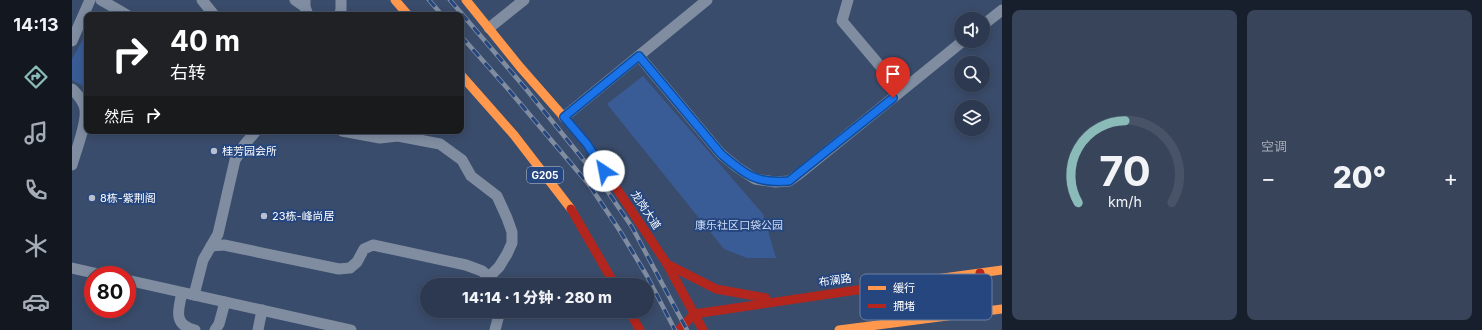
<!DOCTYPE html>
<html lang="zh">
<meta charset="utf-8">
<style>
body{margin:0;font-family:Inter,"Noto Sans SC",sans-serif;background:#38445a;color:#f1f3f6;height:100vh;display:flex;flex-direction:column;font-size:15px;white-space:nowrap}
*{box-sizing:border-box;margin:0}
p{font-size:13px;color:#a6acb7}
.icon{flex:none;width:22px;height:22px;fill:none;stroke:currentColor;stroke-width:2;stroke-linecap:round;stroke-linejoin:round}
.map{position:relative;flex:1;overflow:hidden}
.details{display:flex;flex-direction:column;gap:10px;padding:10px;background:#181f2c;width:480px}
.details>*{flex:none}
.guide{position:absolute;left:12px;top:12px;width:380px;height:122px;border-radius:8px;box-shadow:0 2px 10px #0003,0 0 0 1px #485367;background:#202124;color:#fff;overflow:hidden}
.tools{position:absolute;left:882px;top:12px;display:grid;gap:8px}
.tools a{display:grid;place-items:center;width:36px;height:36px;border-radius:50%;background:#2c3950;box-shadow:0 2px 10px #0003,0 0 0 1px #485367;font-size:20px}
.speed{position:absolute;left:12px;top:266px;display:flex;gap:8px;font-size:20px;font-weight:700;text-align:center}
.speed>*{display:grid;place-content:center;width:52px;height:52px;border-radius:50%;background:#2c3950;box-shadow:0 2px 10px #0003,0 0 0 1px #485367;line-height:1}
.speed .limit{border:6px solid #d22;background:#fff;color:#111}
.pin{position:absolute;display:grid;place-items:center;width:34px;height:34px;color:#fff;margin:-41px -17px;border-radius:50% 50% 50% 0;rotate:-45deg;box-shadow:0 0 4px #0007}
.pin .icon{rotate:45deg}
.me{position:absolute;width:44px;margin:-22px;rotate:326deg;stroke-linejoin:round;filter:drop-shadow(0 0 3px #0008)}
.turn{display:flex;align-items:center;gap:14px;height:84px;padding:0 20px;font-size:18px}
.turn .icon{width:52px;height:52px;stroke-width:2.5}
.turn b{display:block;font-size:28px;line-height:34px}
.then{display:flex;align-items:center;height:38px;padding:0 20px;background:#0003;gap:8px;font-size:15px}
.big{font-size:30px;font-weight:800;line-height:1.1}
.details .tile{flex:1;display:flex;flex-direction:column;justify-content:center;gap:6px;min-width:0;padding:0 14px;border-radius:8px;background:#38445a}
.details .dial{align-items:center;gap:0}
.dial svg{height:104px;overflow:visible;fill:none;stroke:#485367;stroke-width:7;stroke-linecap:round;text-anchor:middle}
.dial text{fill:#f1f3f6;stroke:none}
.heat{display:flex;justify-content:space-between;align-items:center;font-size:22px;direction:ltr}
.details .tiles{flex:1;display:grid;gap:10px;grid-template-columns:repeat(2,1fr)}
.trip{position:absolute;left:348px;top:278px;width:234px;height:40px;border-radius:20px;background:#2c3950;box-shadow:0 2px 10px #0003,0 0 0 1px #485367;font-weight:800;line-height:40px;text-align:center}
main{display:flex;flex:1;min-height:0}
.tab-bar{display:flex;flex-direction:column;width:72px;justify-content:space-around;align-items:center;background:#121720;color:#a6acb7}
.tab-bar .icon{width:28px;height:28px}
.tab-bar .current{color:#8bbbb9}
.tab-bar b{font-size:18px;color:#f1f3f6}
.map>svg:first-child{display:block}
.green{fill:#3a5c96}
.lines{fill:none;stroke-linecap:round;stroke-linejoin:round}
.street{stroke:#808da1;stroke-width:11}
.slow{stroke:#ff974d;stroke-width:9}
.jam{stroke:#b3261e;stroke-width:9}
.rail-casing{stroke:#808da1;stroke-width:4.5}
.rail{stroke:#26467f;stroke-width:3;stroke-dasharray:9;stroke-linecap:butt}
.route-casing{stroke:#114b97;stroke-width:10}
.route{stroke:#1a73e8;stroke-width:7}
.poi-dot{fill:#bac0cb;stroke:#26467f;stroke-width:1.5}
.labels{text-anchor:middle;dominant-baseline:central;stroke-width:4;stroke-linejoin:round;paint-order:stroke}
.shield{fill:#26467f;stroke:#bec8d9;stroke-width:1}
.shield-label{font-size:10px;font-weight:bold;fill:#fff}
.poi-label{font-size:11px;fill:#fff;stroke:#26467f;text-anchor:start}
.street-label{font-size:11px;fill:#fff;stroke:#26467f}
.park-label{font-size:11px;fill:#cfddf5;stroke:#26467f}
.key{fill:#26467f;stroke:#677ea5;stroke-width:1}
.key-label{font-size:11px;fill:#fff}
</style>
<main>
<nav class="tab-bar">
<b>14:13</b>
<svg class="icon current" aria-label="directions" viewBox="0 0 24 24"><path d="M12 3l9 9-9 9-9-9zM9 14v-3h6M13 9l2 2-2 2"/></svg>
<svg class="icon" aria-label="music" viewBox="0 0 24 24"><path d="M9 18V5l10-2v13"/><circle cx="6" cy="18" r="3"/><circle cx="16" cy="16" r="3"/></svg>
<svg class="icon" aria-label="phone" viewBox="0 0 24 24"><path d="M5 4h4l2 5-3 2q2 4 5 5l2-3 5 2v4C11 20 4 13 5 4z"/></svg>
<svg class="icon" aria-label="climate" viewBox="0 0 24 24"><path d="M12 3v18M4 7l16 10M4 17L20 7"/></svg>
<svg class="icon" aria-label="car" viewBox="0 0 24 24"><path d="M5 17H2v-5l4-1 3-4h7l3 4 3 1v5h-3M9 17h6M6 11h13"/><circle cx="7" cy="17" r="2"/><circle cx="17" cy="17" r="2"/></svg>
</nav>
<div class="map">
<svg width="930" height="330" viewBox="0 0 930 330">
<rect width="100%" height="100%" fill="#3a4c6b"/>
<g class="green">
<path d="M 15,32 L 15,88 L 0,80 L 0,59 Z"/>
<path d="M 571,76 L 691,214 L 704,258 L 675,258 L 652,249 L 535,104 Z"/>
</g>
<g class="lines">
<g class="street">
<path d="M 29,0 L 55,15"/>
<path d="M 130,0 L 142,15"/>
<path d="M 223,0 L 233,7"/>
<path d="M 233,0 L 233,7 L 236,15"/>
<path d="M 776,0 L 770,21 L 814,73"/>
<path d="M 267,15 L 269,10 L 269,0"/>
<path d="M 911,25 L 930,10"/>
<path d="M 417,28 L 452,0"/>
<path d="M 0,41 L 18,0"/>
<path d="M 567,56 L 649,154 L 665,167 L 683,179 L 703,182 L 717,181 L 727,174 L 891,41"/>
<path d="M 0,89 C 5,94 12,101 13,110 C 15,123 4,151 0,165"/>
<path d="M 492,117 L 635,0"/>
<path d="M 270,131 L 308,138 L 326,136 L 368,144 L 390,160 L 399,176 L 425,196 L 435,218 L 440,232 L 440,243 L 435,254 L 427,267 L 417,277"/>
<path d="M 139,246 L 152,245 L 267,269 L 278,268 L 285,262 L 292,249 L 301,245 L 394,265 L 410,271 L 426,285"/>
<path d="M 0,268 L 31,275"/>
<path d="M 55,280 L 279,330"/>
<path d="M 110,293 C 106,310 101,325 123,330"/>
<path d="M 122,295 L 131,260 L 146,234 L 163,160 L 173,144 L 184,131"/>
<path d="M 143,330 L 147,324 L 153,302"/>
<path d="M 186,330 L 190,310"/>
<path d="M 423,330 L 428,311"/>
</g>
<g class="slow">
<path d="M 323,0 L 336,15"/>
<path d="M 394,0 L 448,67 L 505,132"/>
<path d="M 389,75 L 442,135 L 499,209"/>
<path d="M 812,286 L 930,270"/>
<path d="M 767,330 L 930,309"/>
</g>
<g class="jam">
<path d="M 505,132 L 515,144 L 595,264 L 631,330"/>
<path d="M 499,209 L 543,285"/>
<path d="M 595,264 L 644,289 L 694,298"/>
<path d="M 908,273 L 914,311"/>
<path d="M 557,311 L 568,330"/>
<path d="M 607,330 L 622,314 L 812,286"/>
</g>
<g class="rail-casing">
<g id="rail">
<path d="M 357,0 L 370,15"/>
<path d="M 378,0 L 454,89 L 527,179 L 560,227 L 615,330"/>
<path d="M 389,36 L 436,89 L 518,186 L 548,231 L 575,276 L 603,330"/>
</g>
</g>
<use href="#rail" class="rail"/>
</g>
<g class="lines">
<g class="route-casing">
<path id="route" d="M 532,171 L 515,144 L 492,117 L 567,56 L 649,154 C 673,174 683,184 717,181 L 821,98"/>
</g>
<use href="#route" class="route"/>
</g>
<g class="poi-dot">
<circle cx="142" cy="151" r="4"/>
<circle cx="20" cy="198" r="4"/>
<circle cx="192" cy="216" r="4"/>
</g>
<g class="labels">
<rect class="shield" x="455" y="167" width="36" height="16" rx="3"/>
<g class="shield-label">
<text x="473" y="175">G205</text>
</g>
<g class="poi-label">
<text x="150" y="151">桂芳园会所</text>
<text x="28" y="198">8栋-紫荆阁</text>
<text x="200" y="216">23栋-峰尚居</text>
</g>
<g class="street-label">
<text transform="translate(574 210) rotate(56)">龙岗大道</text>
<text transform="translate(763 280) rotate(-8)">布澜路</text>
</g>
<g class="park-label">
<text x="667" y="225">康乐社区口袋公园</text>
</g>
</g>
<rect x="788" y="274" width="132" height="46" rx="6" class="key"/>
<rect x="796" y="286" width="18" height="4" fill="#ff974d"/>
<rect x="796" y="304" width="18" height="4" fill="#b3261e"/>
<g class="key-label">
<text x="821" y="292">缓行</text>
<text x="821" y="310">拥堵</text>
</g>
</svg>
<div class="tools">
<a><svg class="icon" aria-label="sound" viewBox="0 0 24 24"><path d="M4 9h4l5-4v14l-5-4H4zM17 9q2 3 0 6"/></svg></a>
<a><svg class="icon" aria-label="search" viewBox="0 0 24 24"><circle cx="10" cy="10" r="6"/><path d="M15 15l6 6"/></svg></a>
<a><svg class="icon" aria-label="layers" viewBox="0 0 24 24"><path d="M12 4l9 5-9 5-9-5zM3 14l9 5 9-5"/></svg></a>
</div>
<div class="speed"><div class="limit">80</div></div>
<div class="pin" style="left:821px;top:98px;background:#d93025"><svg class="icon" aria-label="arrive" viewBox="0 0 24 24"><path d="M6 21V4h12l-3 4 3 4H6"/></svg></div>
<svg class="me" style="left:532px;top:171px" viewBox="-20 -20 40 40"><circle r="19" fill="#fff"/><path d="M0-13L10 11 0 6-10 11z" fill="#1a73e8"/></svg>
<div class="trip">14:14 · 1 分钟 · 280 m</div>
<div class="guide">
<div class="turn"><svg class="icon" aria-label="right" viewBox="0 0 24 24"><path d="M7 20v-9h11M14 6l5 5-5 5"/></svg><div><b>40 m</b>右转</div></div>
<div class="then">然后<svg class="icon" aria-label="right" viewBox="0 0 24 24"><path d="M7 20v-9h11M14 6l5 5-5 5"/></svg></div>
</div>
</div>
<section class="details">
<div class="tiles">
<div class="tile dial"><svg viewBox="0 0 100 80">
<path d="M14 69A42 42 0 1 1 86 69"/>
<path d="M14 69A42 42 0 0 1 50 6" stroke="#8bbbb9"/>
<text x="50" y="56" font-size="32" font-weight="700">70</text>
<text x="50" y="72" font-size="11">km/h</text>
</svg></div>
<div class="tile"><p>空调</p>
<div class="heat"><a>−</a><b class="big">20°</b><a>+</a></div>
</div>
</div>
</section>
</main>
